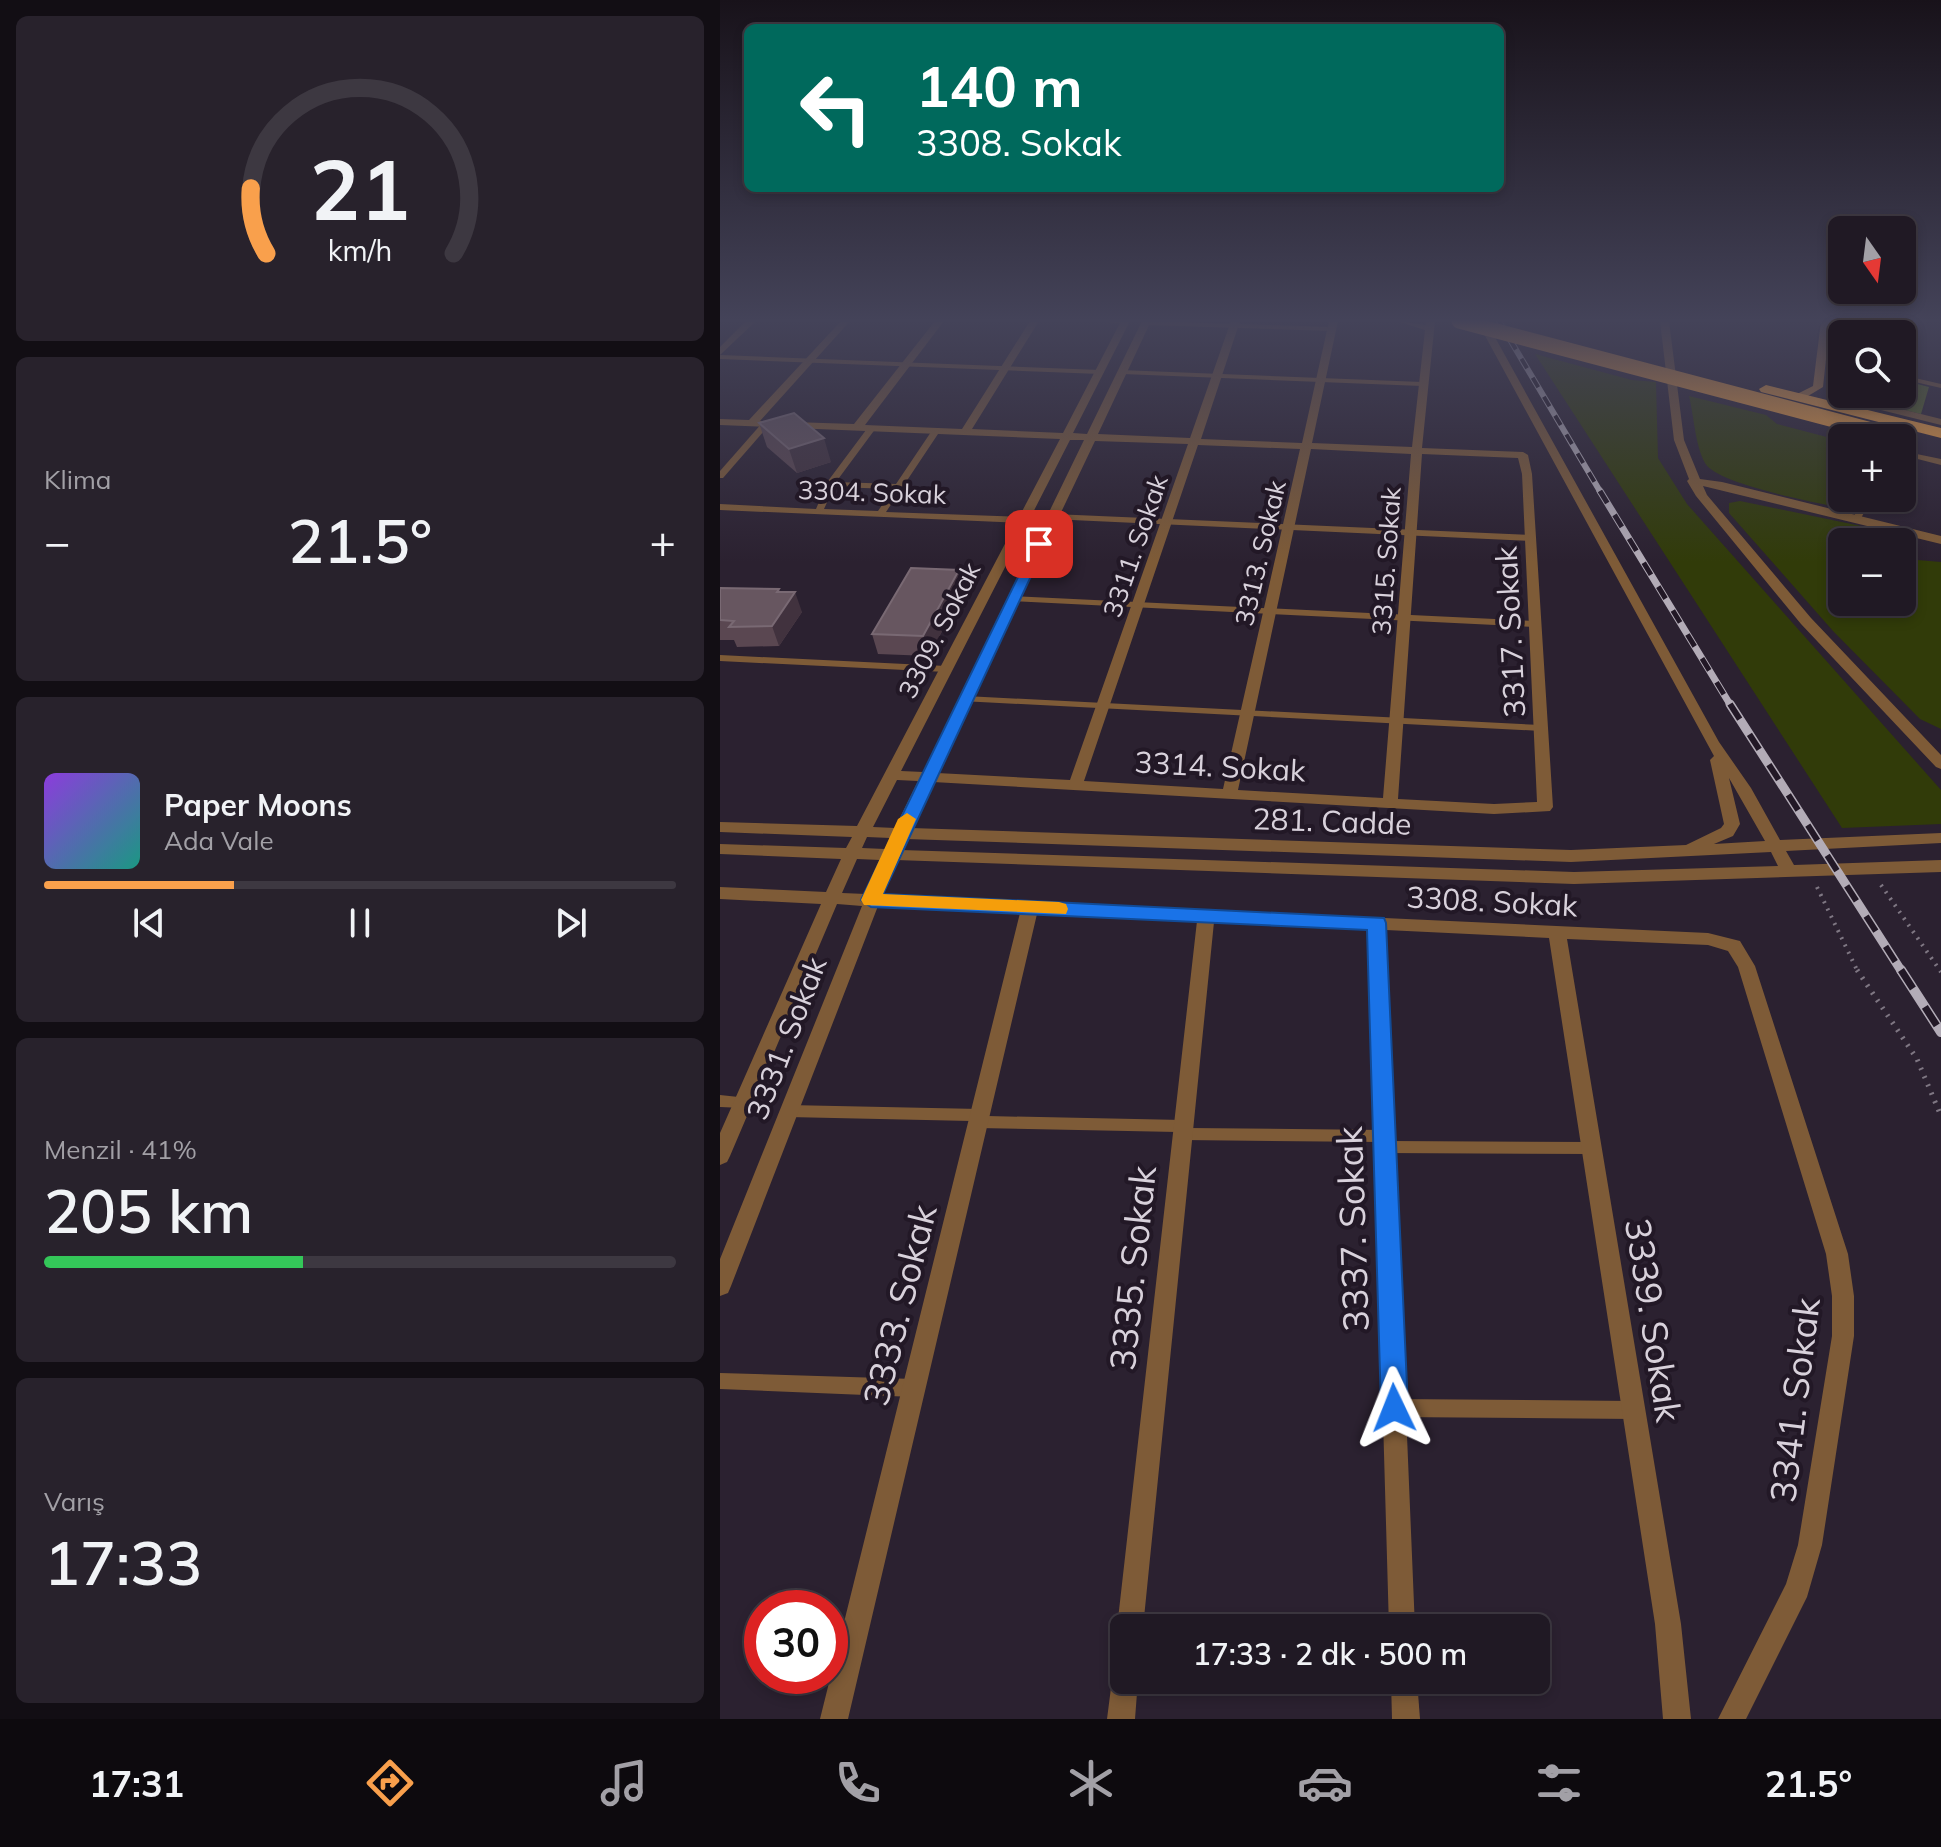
<!DOCTYPE html>
<html lang="tr">
<meta charset="utf-8">
<style>
body{margin:0;font-family:Mulish,sans-serif;background:#28222c;color:#f1f3f6;height:100vh;display:flex;flex-direction:column;font-size:30px;white-space:nowrap}
*{box-sizing:border-box;margin:0}
p{font-size:26px;color:#a2a0a6}
.icon{flex:none;width:44px;height:44px;fill:none;stroke:currentColor;stroke-width:2;stroke-linecap:round;stroke-linejoin:round}
.map{position:relative;flex:1;overflow:hidden}
.sheet{display:flex;flex-direction:column;gap:16px;padding:16px;background:#120e14;width:720px}
.sheet>*{flex:none}
.banner{position:absolute;left:24px;top:24px;width:760px;height:168px;border-radius:12px;box-shadow:0 4px 12px #0003,0 0 0 2px #3d3841;background:#00695c;color:#fff;overflow:hidden}
.needle{width:52px;rotate:166deg}
.buttons{position:absolute;left:1108px;top:216px;display:grid;gap:16px}
.buttons a{display:grid;place-items:center;width:88px;height:88px;border-radius:12px;background:#201924;box-shadow:0 4px 12px #0003,0 0 0 2px #3d3841;font-size:40px}
.speed{position:absolute;left:24px;top:1590px;display:flex;gap:16px;font-size:40px;font-weight:700;text-align:center}
.speed>*{display:grid;place-content:center;width:104px;height:104px;border-radius:50%;background:#201924;box-shadow:0 4px 12px #0003,0 0 0 2px #3d3841;line-height:1}
.speed .limit{border:12px solid #d22;background:#fff;color:#111}
.pin{position:absolute;display:grid;place-items:center;width:68px;height:68px;color:#fff;margin:-34px;border-radius:16px;box-shadow:0 4px 12px #0006}
.me{position:absolute;width:88px;margin:-44px;rotate:358deg;stroke-linejoin:round;filter:drop-shadow(0 0 6px #0008)}
.turn{display:flex;align-items:center;gap:28px;height:168px;padding:0 40px;font-size:36px}
.turn .icon{width:104px;height:104px;stroke-width:2.5}
.turn b{display:block;font-size:56px;line-height:68px}
.big{font-size:60px;font-weight:600;line-height:1.1}
.sheet .card{flex:1;display:flex;flex-direction:column;justify-content:center;gap:12px;min-width:0;padding:0 28px;border-radius:12px;background:#28222c}
.sheet .dial{align-items:center;gap:0}
.dial svg{height:208px;overflow:visible;fill:none;stroke:#3d3841;stroke-width:7;stroke-linecap:round;text-anchor:middle}
.dial text{fill:#f1f3f6;stroke:none}
.song{display:flex;align-items:center;gap:24px}
.cover{width:96px;height:96px;border-radius:12px;background:linear-gradient(135deg,hsl(270 70% 55%),hsl(170 70% 35%))}
.played{height:8px;border-radius:4px;background:linear-gradient(90deg,#f9a04c 30%,#3d3841 30%)}
.keys{display:flex;justify-content:space-around;direction:ltr}
.heat{display:flex;justify-content:space-between;align-items:center;font-size:44px;direction:ltr}
.charge{height:12px;border-radius:6px;background:linear-gradient(90deg,#34c759 41%,#3d3841 0)}
.trip{position:absolute;left:390px;top:1614px;width:440px;height:80px;border-radius:12px;background:#201924;box-shadow:0 4px 12px #0003,0 0 0 2px #3d3841;font-weight:600;line-height:80px;text-align:center}
.tabs{display:flex;height:128px;justify-content:space-around;align-items:center;background:#0d0a0e;color:#a2a0a6}
.tabs .icon{width:56px;height:56px}
.tabs .on{color:#f9a04c}
.tabs b{font-size:36px;color:#f1f3f6}
main{display:flex;flex:1;min-height:0}
.map>svg:first-child{display:block}
.green{fill:#313b09}
.forest{fill:#576624}
.lines{fill:none;stroke-linecap:round;stroke-linejoin:round}
.path-far1{stroke:#7f7783;stroke-width:4;stroke-dasharray:2 6;stroke-linecap:butt}
.path{stroke:#7f7783;stroke-width:5;stroke-dasharray:2 7;stroke-linecap:butt}
.lane{fill:#7e5b37;fill-rule:evenodd}
.street{fill:#7e5b37;fill-rule:evenodd}
.secondary{fill:#b0793c;fill-rule:evenodd}
.highway{fill:#faa43d;fill-rule:evenodd}
.rail-far3-casing{stroke:#b3acb7;stroke-width:6}
.rail-far2-casing{stroke:#b3acb7;stroke-width:7}
.rail-far1-casing{stroke:#b3acb7;stroke-width:9}
.rail-casing{stroke:#b3acb7;stroke-width:10}
.rail-far3{stroke:#221826;stroke-width:4;stroke-dasharray:11;stroke-linecap:butt}
.rail-far2{stroke:#221826;stroke-width:5;stroke-dasharray:14;stroke-linecap:butt}
.rail-far1{stroke:#221826;stroke-width:6;stroke-dasharray:18;stroke-linecap:butt}
.rail{stroke:#221826;stroke-width:7;stroke-dasharray:22;stroke-linecap:butt}
.highway-bridge{stroke:#faa43d;stroke-width:15}
.wall{fill:#5a4751}
.shaded-wall{fill:#41323e}
.building{fill:#675660;stroke:#796973;stroke-width:2}
.route{fill:#1a73e8;stroke:#114b97;stroke-width:2}
.slow{fill:#f59e0b}
.labels{text-anchor:middle;dominant-baseline:central;stroke-width:8;stroke-linejoin:round;paint-order:stroke}
.far-street-label{font-size:26px;fill:#d8d1db;stroke:#221826}
.street-label{font-size:30px;fill:#d8d1db;stroke:#221826}
.near-street-label{font-size:36px;fill:#d8d1db;stroke:#221826}
</style>
<main>
<section class="sheet">
<div class="card dial"><svg viewBox="0 0 100 80">
<path d="M14 69A42 42 0 1 1 86 69"/>
<path d="M14 69A42 42 0 0 1 8 44" stroke="#f9a04c"/>
<text x="50" y="56" font-size="32" font-weight="700">21</text>
<text x="50" y="72" font-size="11">km/h</text>
</svg></div>
<div class="card"><p>Klima</p>
<div class="heat"><a>−</a><b class="big">21.5°</b><a>+</a></div>
</div>
<div class="card">
<div class="song"><i class="cover"></i><div><b>Paper Moons</b><p>Ada Vale</p></div></div>
<div class="played"></div>
<div class="keys"><svg class="icon" aria-label="previous" viewBox="0 0 24 24"><path d="M18 5L8 12l10 7zM5 5v14"/></svg><svg class="icon" aria-label="pause" viewBox="0 0 24 24"><path d="M8 5v14M16 5v14"/></svg><svg class="icon" aria-label="next" viewBox="0 0 24 24"><path d="M6 5l10 7-10 7zM19 5v14"/></svg></div>
</div>
<div class="card"><p>Menzil · 41%</p><b class="big">205 km</b><div class="charge"></div></div>
<div class="card"><p>Varış</p><b class="big">17:33</b></div>
</section>
<div class="map">
<svg width="1221" height="1719" viewBox="0 0 1221 1719">
<rect width="100%" height="100%" fill="#2b2130"/>
<g class="green">
<path d="M 815,354 L 912,380 L 936,382 L 938,458 L 967,504 L 1221,790 L 1221,824 L 1122,828 Z"/>
<path d="M 969,396 L 1046,415 L 1057,424 L 1122,441 L 1122,498 L 1137,498 L 1132,510 C 1104,504 997,485 985,463 C 975,445 974,416 969,396 Z"/>
<path d="M 1020,501 L 1165,531 L 1173,542 L 1122,542 L 1122,602 L 1182,602 L 1182,553 L 1186,559 L 1221,562 L 1221,729 L 1200,719 L 1113,631 L 1009,513 L 1009,503 Z"/>
</g>
<path class="forest" d="M 1182,380 L 1209,387 L 1201,414 L 1144,400 L 1145,394 L 1182,394 Z"/>
<g class="lines">
<g class="path-far1">
<path d="M 1161,885 L 1221,972"/>
<path d="M 1097,887 L 1138,972"/>
</g>
<path class="path" d="M 1137,970 L 1197,1059 L 1221,1116"/>
<g class="lane">
<path d="M 378,321 L 409,321 L 409,322 L 406,324 Z"/>
<path d="M 424,321 L 612,327 L 615,329 L 612,331 L 426,325 L 423,323 Z"/>
<path d="M 0,355 L 380,370 L 384,372 L 380,374 L 0,359 Z"/>
<path d="M 400,370 L 702,382 L 706,384 L 702,386 L 403,374 L 400,374 Z"/>
<path d="M 1182,375 L 1221,384 L 1221,388 L 1182,379 Z"/>
<path d="M 43,422 L 50,424 L 3,478 L 0,478 L 0,471 Z"/>
<path d="M 149,426 L 156,428 L 116,482 L 176,484 L 213,429 L 220,431 L 166,512 L 303,517 L 307,520 L 303,523 L 0,510 L 0,504 L 96,509 L 108,481 ZM 114,487 L 173,489 L 158,511 L 104,509 Z"/>
<path d="M 1144,498 L 1152,498 L 1140,520 L 1134,520 L 1133,518 Z"/>
<path d="M 333,514 L 811,535 L 815,538 L 811,541 L 330,519 L 329,517 Z"/>
<path d="M 293,596 L 815,621 L 820,624 L 815,627 L 290,601 L 288,599 Z"/>
<path d="M 0,655 L 226,666 L 231,669 L 226,672 L 0,661 Z"/>
<path d="M 245,696 L 821,725 L 826,728 L 821,731 L 241,701 L 240,699 Z"/>
<path d="M 0,1095 L 28,1098 L 30,1102 L 28,1106 L 23,1108 L 0,1107 Z"/>
<path d="M 68,1105 L 260,1109 L 265,1111 L 267,1116 L 463,1120 L 468,1122 L 469,1128 L 664,1130 L 669,1132 L 671,1136 L 669,1141 L 872,1142 L 877,1143 L 879,1148 L 877,1153 L 872,1154 L 665,1153 L 660,1151 L 658,1147 L 661,1142 L 463,1140 L 458,1138 L 457,1132 L 258,1128 L 253,1126 L 251,1121 L 68,1117 L 63,1115 L 61,1111 L 63,1107 Z"/>
<path d="M 0,1373 L 194,1379 L 200,1382 L 203,1388 L 200,1394 L 194,1397 L 0,1389 Z"/>
<path d="M 674,1399 L 914,1401 L 920,1404 L 923,1410 L 920,1416 L 914,1419 L 674,1417 L 668,1414 L 665,1408 L 668,1402 Z"/>
</g>
<g class="street">
<path d="M 26,321 L 36,321 L 0,355 L 0,347 Z"/>
<path d="M 121,321 L 130,321 L 40,421 L 134,424 L 215,321 L 224,321 L 145,425 L 242,429 L 310,321 L 319,321 L 252,429 L 343,433 L 401,321 L 410,321 L 353,433 L 367,434 L 422,321 L 431,321 L 378,434 L 470,438 L 511,321 L 520,321 L 481,439 L 582,443 L 609,321 L 618,321 L 592,443 L 692,447 L 705,330 L 677,321 L 706,325 L 706,321 L 715,321 L 702,448 L 803,452 L 808,455 L 812,474 L 833,807 L 830,811 L 774,814 L 213,782 L 191,828 L 851,850 L 966,845 L 1001,828 L 1004,824 L 990,760 L 994,756 L 757,321 L 766,321 L 999,742 L 1031,788 L 1060,840 L 1221,833 L 1221,843 L 1066,851 L 1074,865 L 1221,860 L 1221,872 L 854,884 L 176,860 L 163,895 L 988,933 L 1020,941 L 1035,966 L 1128,1254 L 1134,1296 L 1134,1336 L 1102,1545 L 1087,1597 L 1026,1719 L 998,1719 L 1066,1584 L 1078,1545 L 1112,1336 L 1112,1296 L 1106,1254 L 1018,967 L 1008,951 L 988,945 L 847,939 L 961,1624 L 971,1719 L 943,1719 L 935,1624 L 829,938 L 666,930 L 695,1628 L 669,1628 L 649,929 L 494,922 L 423,1628 L 404,1628 L 404,1639 L 397,1628 L 477,921 L 317,914 L 128,1719 L 100,1719 L 300,913 L 158,906 L 11,1286 L 8,1293 L 0,1296 L 0,1259 L 142,906 L 117,904 L 10,1156 L 7,1162 L 0,1165 L 0,1133 L 101,904 L 0,899 L 0,887 L 106,892 L 121,859 L 0,854 L 0,844 L 126,848 L 132,837 L 0,832 L 0,822 L 137,826 L 340,439 L 0,425 L 0,419 L 29,420 ZM 350,440 L 364,440 L 203,772 L 181,771 ZM 375,441 L 468,444 L 350,780 L 217,773 ZM 478,445 L 580,449 L 503,789 L 364,781 ZM 591,449 L 691,454 L 663,798 L 518,790 ZM 702,454 L 798,458 L 802,474 L 817,802 L 774,804 L 678,799 ZM 1009,778 L 1045,841 L 994,844 L 1013,836 L 1020,824 ZM 177,780 L 198,781 L 175,828 L 153,827 ZM 147,837 L 170,838 L 165,849 L 142,848 ZM 186,839 L 851,862 L 1051,852 L 1058,866 L 854,872 L 181,850 ZM 137,859 L 160,860 L 146,894 L 122,893 Z"/>
<path d="M 940,321 L 949,321 L 964,440 L 980,479 L 1002,482 L 1221,536 L 1221,544 L 983,486 L 987,495 L 1091,618 L 1221,755 L 1221,769 L 1216,767 L 1081,624 L 976,496 L 967,481 L 969,479 L 954,440 Z"/>
<path d="M 1137,398 L 1221,419 L 1221,425 L 1133,403 L 1133,399 Z"/>
<path d="M 1182,451 L 1221,459 L 1221,465 L 1182,455 Z"/>
<path d="M 404,1667 L 404,1680 L 418,1680 L 415,1719 L 387,1719 L 392,1680 L 396,1671 Z"/>
<path d="M 671,1680 L 697,1680 L 700,1719 L 672,1719 Z"/>
</g>
<g class="secondary">
<path d="M 1101,321 L 1110,321 L 1103,387 L 1083,399 L 1075,399 L 1075,395 L 1093,386 Z"/>
<path d="M 1136,321 L 1145,321 L 1145,334 L 1135,334 Z"/>
<path d="M 1132,394 L 1142,394 L 1146,415 L 1137,413 Z"/>
</g>
<path class="highway" d="M 1046,385 L 1221,428 L 1221,438 L 1041,392 L 1039,389 Z"/>
<g class="rail-far3-casing">
<path id="rail-far3" d="M 779,321 L 881,493"/>
</g>
<g class="rail-far2-casing">
<path id="rail-far2" d="M 880,491 L 1011,706"/>
</g>
<g class="rail-far1-casing">
<path id="rail-far1" d="M 1010,704 L 1182,972"/>
</g>
<g class="rail-casing">
<path id="rail" d="M 1181,970 L 1221,1032"/>
</g>
<use href="#rail-far3" class="rail-far3"/>
<use href="#rail-far2" class="rail-far2"/>
<use href="#rail-far1" class="rail-far1"/>
<use href="#rail" class="rail"/>
<path class="highway-bridge" d="M 739,321 L 1182,438"/>
</g>
<g class="wall">
<path d="M 39,423 L 111,462 L 77,473 L 47,447 Z"/>
<path d="M 0,588 L 59,589 L 60,592 L 82,612 L 59,646 L 17,647 L 14,640 L 0,640 Z"/>
<path d="M 244,589 L 209,656 L 158,654 L 152,634 Z"/>
</g>
<g class="shaded-wall">
<path d="M 104,438 L 111,462 L 77,473 L 69,449 Z"/>
<path d="M 239,570 L 244,589 L 209,656 L 203,636 Z"/>
<path d="M 59,589 L 65,607 L 75,592 L 82,612 L 59,646 L 52,626 L 57,592 Z"/>
</g>
<g class="building">
<path d="M 74,413 L 104,438 L 69,449 L 39,423 Z"/>
<path d="M 191,568 L 239,570 L 203,636 L 152,634 Z"/>
<path d="M 0,588 L 59,589 L 57,592 L 75,592 L 52,626 L 9,627 L 14,621 L 0,620 Z"/>
</g>
<linearGradient id="sky" x2="0" y2="1"><stop stop-color="#18121a"/><stop offset="0.57" stop-color="#444359"/><stop offset="1" stop-color="#444359" stop-opacity="0"/></linearGradient>
<rect width="1221" height="562" fill="url(#sky)"/>
<path class="route" d="M 315,542 L 326,544 L 163,894 L 664,918 L 666,923 L 688,1408 L 684,1418 L 674,1421 L 665,1418 L 661,1408 L 647,930 L 151,907 L 141,900 Z"/>
<path class="slow" d="M 187,813 L 196,819 L 163,894 L 339,902 L 346,904 L 348,909 L 346,914 L 144,905 L 141,900 L 178,819 Z"/>
<g class="labels">
<g class="far-street-label">
<text transform="translate(152 492) rotate(2)">3304. Sokak</text>
<text transform="translate(415 546) rotate(-71)">3311. Sokak</text>
<text transform="translate(540 553) rotate(-77)">3313. Sokak</text>
<text transform="translate(666 561) rotate(-86)">3315. Sokak</text>
<text transform="translate(219 630) rotate(-63)">3309. Sokak</text>
</g>
<g class="street-label">
<text transform="translate(790 632) rotate(-93)">3317. Sokak</text>
<text transform="translate(500 766) rotate(3)">3314. Sokak</text>
<text transform="translate(612 821) rotate(2)">281. Cadde</text>
<text transform="translate(772 901) rotate(3)">3308. Sokak</text>
<text transform="translate(66 1038) rotate(-69)">3331. Sokak</text>
</g>
<g class="near-street-label">
<text transform="translate(632 1229) rotate(-92)">3337. Sokak</text>
<text transform="translate(412 1268) rotate(-84)">3335. Sokak</text>
<text transform="translate(179 1305) rotate(-76)">3333. Sokak</text>
<text transform="translate(934 1320) rotate(81)">3339. Sokak</text>
<text transform="translate(1074 1400) rotate(-83)">3341. Sokak</text>
</g>
</g>
</svg>
<div class="buttons">
<a><svg class="needle" viewBox="-14 -14 28 28"><path d="M0-13l5 13h-10z" fill="#e53935"/><path d="M0 13l5-13h-10z" fill="#a2a0a6"/></svg></a>
<a><svg class="icon" aria-label="search" viewBox="0 0 24 24"><circle cx="10" cy="10" r="6"/><path d="M15 15l6 6"/></svg></a>
<a>+</a>
<a>−</a>
</div>
<div class="speed"><div class="limit">30</div></div>
<div class="pin" style="left:319px;top:544px;background:#d93025"><svg class="icon" aria-label="arrive" viewBox="0 0 24 24"><path d="M6 21V4h12l-3 4 3 4H6"/></svg></div>
<svg class="me" style="left:674px;top:1408px" viewBox="-20 -20 40 40"><path d="M0-17L14 15 0 8-14 15z" fill="#1a73e8" stroke="#fff" stroke-width="4"/></svg>
<div class="trip">17:33 · 2 dk · 500 m</div>
<div class="banner">
<div class="turn"><svg class="icon" aria-label="left" viewBox="0 0 24 24"><path d="M17 20v-9H6M10 6l-5 5 5 5"/></svg><div><b>140 m</b>3308. Sokak</div></div>
</div>
</div>
</main>
<nav class="tabs">
<b>17:31</b>
<svg class="icon on" aria-label="directions" viewBox="0 0 24 24"><path d="M12 3l9 9-9 9-9-9zM9 14v-3h6M13 9l2 2-2 2"/></svg>
<svg class="icon" aria-label="music" viewBox="0 0 24 24"><path d="M9 18V5l10-2v13"/><circle cx="6" cy="18" r="3"/><circle cx="16" cy="16" r="3"/></svg>
<svg class="icon" aria-label="phone" viewBox="0 0 24 24"><path d="M5 4h4l2 5-3 2q2 4 5 5l2-3 5 2v4C11 20 4 13 5 4z"/></svg>
<svg class="icon" aria-label="climate" viewBox="0 0 24 24"><path d="M12 3v18M4 7l16 10M4 17L20 7"/></svg>
<svg class="icon" aria-label="car" viewBox="0 0 24 24"><path d="M5 17H2v-5l4-1 3-4h7l3 4 3 1v5h-3M9 17h6M6 11h13"/><circle cx="7" cy="17" r="2"/><circle cx="17" cy="17" r="2"/></svg>
<svg class="icon" aria-label="filters" viewBox="0 0 24 24"><path d="M4 7h16M4 17h16"/><circle cx="9" cy="7" r="2"/><circle cx="15" cy="17" r="2"/></svg>
<b>21.5°</b>
</nav>
